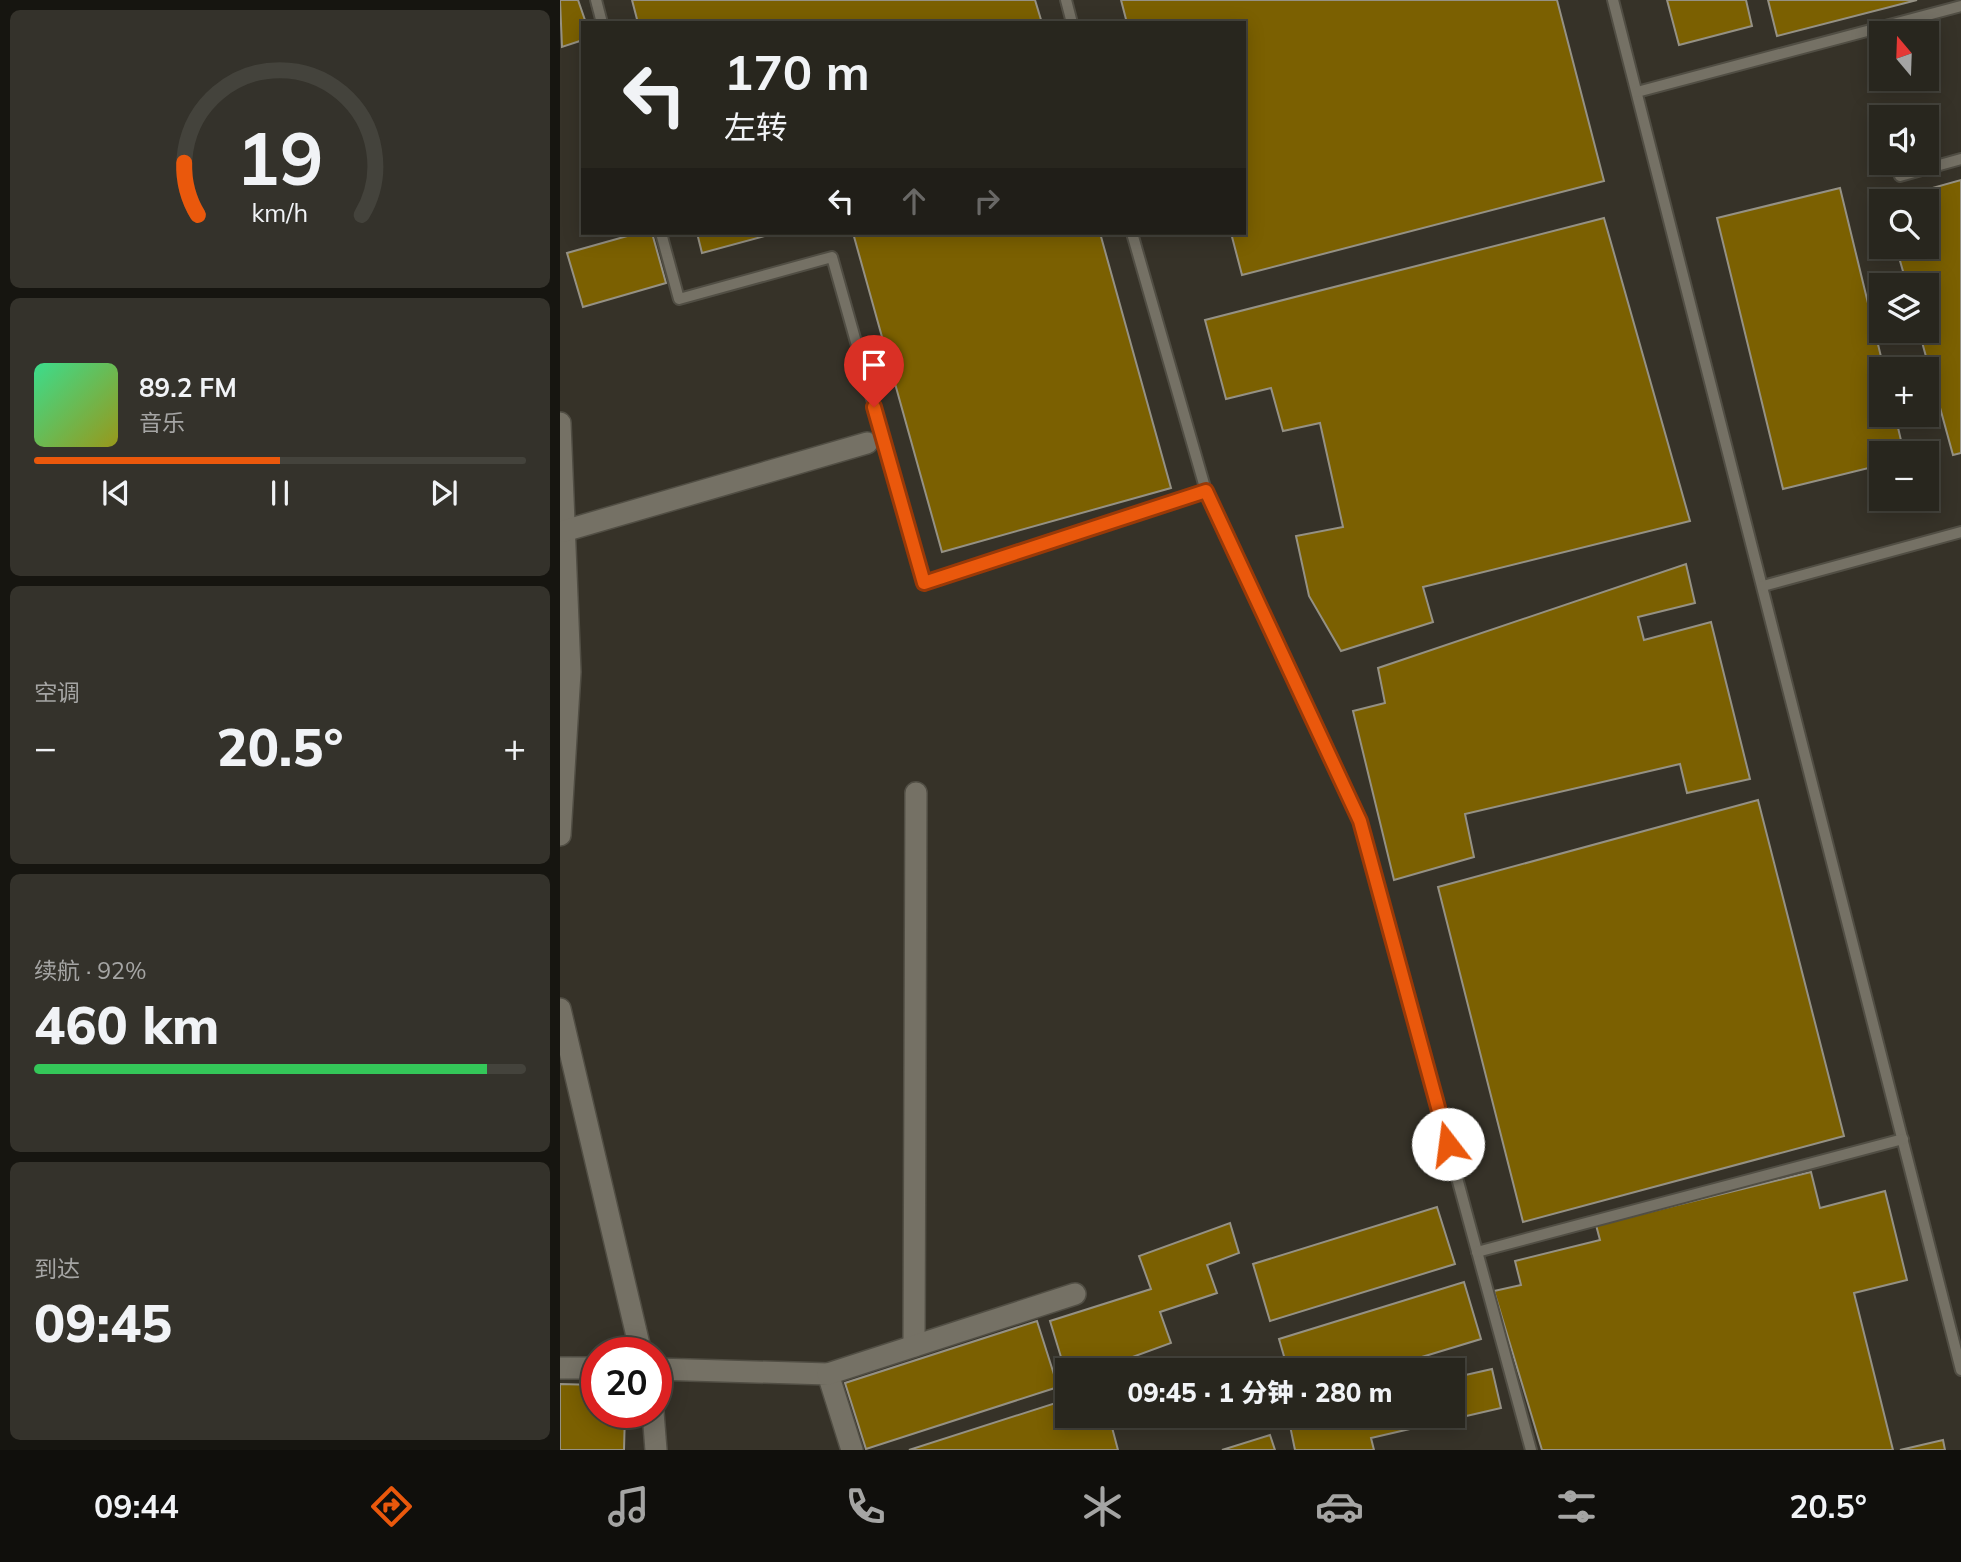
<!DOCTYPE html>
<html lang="zh">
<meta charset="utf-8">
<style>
body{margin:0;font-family:Mulish,"Noto Sans SC",sans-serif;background:#34322b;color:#f1f3f6;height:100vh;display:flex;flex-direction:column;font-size:26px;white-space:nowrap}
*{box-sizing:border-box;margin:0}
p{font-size:23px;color:#a5a5a4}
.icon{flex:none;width:38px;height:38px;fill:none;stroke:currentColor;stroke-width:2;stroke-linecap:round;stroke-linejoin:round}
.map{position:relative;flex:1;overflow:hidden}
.panel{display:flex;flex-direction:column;gap:10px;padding:10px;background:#161510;width:560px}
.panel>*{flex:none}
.hud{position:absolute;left:21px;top:21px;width:665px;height:214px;border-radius:0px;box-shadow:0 4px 18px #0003,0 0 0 2px #44433c;background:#28261e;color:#f1f3f6;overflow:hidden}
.needle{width:46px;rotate:341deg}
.controls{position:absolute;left:1309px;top:21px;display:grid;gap:14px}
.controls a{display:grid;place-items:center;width:70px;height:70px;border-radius:0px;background:#28261e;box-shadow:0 4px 18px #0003,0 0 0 2px #44433c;font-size:35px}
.speed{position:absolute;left:21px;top:1337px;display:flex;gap:14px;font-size:35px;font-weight:700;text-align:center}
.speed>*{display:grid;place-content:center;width:91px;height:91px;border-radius:50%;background:#28261e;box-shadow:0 4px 18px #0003,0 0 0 2px #44433c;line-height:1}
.speed .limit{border:10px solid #d22;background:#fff;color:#111}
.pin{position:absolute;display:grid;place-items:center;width:60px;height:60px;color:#fff;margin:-72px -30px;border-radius:50% 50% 50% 0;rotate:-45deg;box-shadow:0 0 7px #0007}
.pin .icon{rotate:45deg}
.me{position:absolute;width:77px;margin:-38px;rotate:345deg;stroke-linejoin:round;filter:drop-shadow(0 0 5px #0008)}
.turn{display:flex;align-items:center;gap:24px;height:147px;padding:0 28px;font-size:32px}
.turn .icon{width:91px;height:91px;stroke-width:2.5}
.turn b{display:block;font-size:49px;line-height:60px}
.lanes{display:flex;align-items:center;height:66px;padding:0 28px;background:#0003;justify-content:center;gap:35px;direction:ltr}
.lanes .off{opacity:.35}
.big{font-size:52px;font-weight:800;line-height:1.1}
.panel .widget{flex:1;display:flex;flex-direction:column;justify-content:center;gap:10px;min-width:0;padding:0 24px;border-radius:10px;background:#34322b}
.panel .dial{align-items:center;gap:0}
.dial svg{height:182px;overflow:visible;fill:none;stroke:#44433c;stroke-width:7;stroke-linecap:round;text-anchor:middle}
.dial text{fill:#f1f3f6;stroke:none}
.song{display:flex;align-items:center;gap:21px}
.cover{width:84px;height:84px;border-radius:10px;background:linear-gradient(135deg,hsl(150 70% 55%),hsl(60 70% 35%))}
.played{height:7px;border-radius:4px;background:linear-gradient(90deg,#ea580c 50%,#44433c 50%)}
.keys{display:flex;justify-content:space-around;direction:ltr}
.heat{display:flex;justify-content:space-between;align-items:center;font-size:38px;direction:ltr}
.charge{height:10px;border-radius:5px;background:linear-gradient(90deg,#34c759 92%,#44433c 0)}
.trip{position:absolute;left:495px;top:1358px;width:410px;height:70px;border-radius:0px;background:#28261e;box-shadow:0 4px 18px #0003,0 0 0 2px #44433c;font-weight:800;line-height:70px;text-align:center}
.dock{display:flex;height:112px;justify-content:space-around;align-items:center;background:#100f0c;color:#a5a5a4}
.dock .icon{width:49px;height:49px}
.dock .on{color:#ea580c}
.dock b{font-size:32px;color:#f1f3f6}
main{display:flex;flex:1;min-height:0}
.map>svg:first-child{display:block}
.building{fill:#7b6001;stroke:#959184;stroke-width:2}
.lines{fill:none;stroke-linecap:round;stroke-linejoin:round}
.lane-casing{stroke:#514e44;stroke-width:14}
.street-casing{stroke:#514e44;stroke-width:24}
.lane{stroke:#757165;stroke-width:10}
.street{stroke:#757165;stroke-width:21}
.route-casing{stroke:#983908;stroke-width:18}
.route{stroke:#ea580c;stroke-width:12}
</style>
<main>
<section class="panel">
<div class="widget dial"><svg viewBox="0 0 100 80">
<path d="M14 69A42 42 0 1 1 86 69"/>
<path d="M14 69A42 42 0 0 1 8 46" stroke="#ea580c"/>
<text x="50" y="56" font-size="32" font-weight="700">19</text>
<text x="50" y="72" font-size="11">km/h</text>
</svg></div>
<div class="widget">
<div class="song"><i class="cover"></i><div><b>89.2 FM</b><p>音乐</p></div></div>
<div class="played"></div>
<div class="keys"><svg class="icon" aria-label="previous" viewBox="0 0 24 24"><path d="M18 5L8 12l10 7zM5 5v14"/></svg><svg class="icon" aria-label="pause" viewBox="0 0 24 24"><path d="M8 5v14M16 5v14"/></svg><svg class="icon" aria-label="next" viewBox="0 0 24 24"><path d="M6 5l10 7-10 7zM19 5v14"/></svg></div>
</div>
<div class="widget"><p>空调</p>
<div class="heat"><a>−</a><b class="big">20.5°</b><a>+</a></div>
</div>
<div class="widget"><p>续航 · 92%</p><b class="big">460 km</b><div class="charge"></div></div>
<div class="widget"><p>到达</p><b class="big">09:45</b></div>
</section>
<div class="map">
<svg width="1401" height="1450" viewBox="0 0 1401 1450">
<rect width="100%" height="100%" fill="#363228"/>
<g class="building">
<path d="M 0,0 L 18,0 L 26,23 L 23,23 L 23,40 L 2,47 Z"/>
<path d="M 72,0 L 475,0 L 482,23 L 78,23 Z"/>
<path d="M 561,0 L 997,0 L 1044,181 L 682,275 L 671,233 L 684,233 L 684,23 L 567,23 Z"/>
<path d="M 1107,0 L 1186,0 L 1192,26 L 1119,45 Z"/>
<path d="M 1208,0 L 1357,0 L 1217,36 Z"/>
<path d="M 1401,180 L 1401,453 L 1393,455 L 1359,331 L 1367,331 L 1367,285 L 1347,285 L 1336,247 L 1367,247 L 1367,201 L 1326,201 Z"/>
<path d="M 1280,188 L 1324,369 L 1321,369 L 1321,415 L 1335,415 L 1344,453 L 1321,453 L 1321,465 L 1223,489 L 1157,218 Z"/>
<path d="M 1044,218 L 1130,521 L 863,587 L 873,622 L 781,651 L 749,596 L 736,536 L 783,527 L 760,423 L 723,431 L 711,388 L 666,399 L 645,320 Z"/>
<path d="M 78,233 L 92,233 L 106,283 L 23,307 L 7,253 Z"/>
<path d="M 137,233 L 216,233 L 142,253 Z"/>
<path d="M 293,233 L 540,233 L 611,488 L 382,552 Z"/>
<path d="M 1126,564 L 1135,603 L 1078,617 L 1084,640 L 1151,622 L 1190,779 L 1127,793 L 1120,764 L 905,814 L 914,857 L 834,880 L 793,711 L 825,703 L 818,668 Z"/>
<path d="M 1198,800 L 1284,1136 L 963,1222 L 878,887 Z"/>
<path d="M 1251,1172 L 1260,1208 L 1325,1191 L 1347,1280 L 1294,1293 L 1333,1450 L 982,1450 L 934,1291 L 961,1285 L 955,1261 L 1040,1240 L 1036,1225 Z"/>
<path d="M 877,1207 L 895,1264 L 710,1321 L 693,1264 Z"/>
<path d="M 670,1223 L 679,1253 L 647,1265 L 657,1293 L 600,1312 L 611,1343 L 537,1370 L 508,1370 L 508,1380 L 490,1321 L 591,1289 L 579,1256 Z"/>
<path d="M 904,1282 L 921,1339 L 819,1370 L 728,1370 L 719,1339 Z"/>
<path d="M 477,1321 L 498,1387 L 306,1449 L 285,1383 Z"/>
<path d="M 932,1369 L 941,1408 L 811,1438 L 814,1450 L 735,1450 L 728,1416 L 892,1416 L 892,1378 Z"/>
<path d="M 0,1384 L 37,1385 L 37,1412 L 65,1412 L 64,1450 L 0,1450 Z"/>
<path d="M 508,1399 L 508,1416 L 549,1416 L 558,1450 L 349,1450 Z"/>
<path d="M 710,1435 L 715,1450 L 662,1450 Z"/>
<path d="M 1383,1440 L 1385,1450 L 1340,1450 Z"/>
</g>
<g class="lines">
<g class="lane-casing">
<g id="lane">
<path d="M 36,0 L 42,23"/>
<path d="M 506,0 L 512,23"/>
<path d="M 1053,0 L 1401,1370"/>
<path d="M 1077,92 L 1401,6"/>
<path d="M 1340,176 L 1401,159"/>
<path d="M 101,233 L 119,299 L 272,257 L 364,583 L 646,491"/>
<path d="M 572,233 L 646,491 L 800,821 L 971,1450"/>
<path d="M 1203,586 L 1401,532"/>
<path d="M 917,1252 L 1343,1139"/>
</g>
</g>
<g class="street-casing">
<g id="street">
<path d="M 0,423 L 10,672 L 0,835"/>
<path d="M 4,531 L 307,443"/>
<path d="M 0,1009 L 81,1353"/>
<path d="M 354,1346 L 356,793"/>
<path d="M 0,1368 L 37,1368"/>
<path d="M 96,1369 L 268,1374 L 292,1450"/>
<path d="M 268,1374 L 515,1294"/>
<path d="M 93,1412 L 96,1450"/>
</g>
</g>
<use href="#lane" class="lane"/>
<use href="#street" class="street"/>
</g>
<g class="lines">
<g class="route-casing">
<path id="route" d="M 314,407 L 364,583 L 646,491 L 800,821 L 888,1144"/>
</g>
<use href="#route" class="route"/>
</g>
</svg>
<div class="controls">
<a><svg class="needle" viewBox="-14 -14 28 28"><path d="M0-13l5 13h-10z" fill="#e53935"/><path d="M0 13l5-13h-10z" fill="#a5a5a4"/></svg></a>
<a><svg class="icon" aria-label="sound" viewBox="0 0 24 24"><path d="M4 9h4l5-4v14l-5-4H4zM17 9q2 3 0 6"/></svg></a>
<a><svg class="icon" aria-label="search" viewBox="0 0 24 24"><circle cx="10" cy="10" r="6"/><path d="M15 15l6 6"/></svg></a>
<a><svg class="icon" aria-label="layers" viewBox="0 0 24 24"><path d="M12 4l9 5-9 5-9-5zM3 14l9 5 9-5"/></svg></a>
<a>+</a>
<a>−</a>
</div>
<div class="speed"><div class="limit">20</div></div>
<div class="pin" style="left:314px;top:407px;background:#d93025"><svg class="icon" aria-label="arrive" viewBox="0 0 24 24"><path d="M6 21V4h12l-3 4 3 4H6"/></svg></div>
<svg class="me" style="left:888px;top:1144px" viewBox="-20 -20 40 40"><circle r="19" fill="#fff"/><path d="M0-13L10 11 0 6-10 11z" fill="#ea580c"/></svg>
<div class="trip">09:45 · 1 分钟 · 280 m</div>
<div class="hud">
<div class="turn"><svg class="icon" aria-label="left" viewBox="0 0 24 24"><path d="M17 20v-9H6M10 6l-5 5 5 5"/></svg><div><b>170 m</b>左转</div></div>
<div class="lanes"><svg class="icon" aria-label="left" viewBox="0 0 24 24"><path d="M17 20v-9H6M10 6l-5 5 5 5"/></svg><svg class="icon off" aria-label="ahead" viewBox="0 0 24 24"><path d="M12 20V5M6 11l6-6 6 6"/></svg><svg class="icon off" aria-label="right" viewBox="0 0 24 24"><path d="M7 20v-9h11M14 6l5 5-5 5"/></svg></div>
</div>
</div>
</main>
<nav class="dock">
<b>09:44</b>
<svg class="icon on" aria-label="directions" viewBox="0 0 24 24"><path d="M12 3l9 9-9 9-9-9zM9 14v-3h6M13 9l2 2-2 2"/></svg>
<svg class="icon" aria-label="music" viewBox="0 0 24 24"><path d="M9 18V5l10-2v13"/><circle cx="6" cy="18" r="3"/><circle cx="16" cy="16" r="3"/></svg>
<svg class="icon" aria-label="phone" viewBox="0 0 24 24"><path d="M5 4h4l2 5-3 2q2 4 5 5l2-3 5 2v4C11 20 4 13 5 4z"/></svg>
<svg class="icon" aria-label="climate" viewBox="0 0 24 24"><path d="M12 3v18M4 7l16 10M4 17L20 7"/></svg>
<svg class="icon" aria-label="car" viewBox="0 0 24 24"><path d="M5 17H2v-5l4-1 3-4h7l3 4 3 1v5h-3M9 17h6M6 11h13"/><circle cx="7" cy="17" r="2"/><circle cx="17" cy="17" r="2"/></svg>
<svg class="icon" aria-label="filters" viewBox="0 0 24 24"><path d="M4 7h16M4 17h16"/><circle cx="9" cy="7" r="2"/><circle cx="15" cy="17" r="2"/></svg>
<b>20.5°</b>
</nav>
